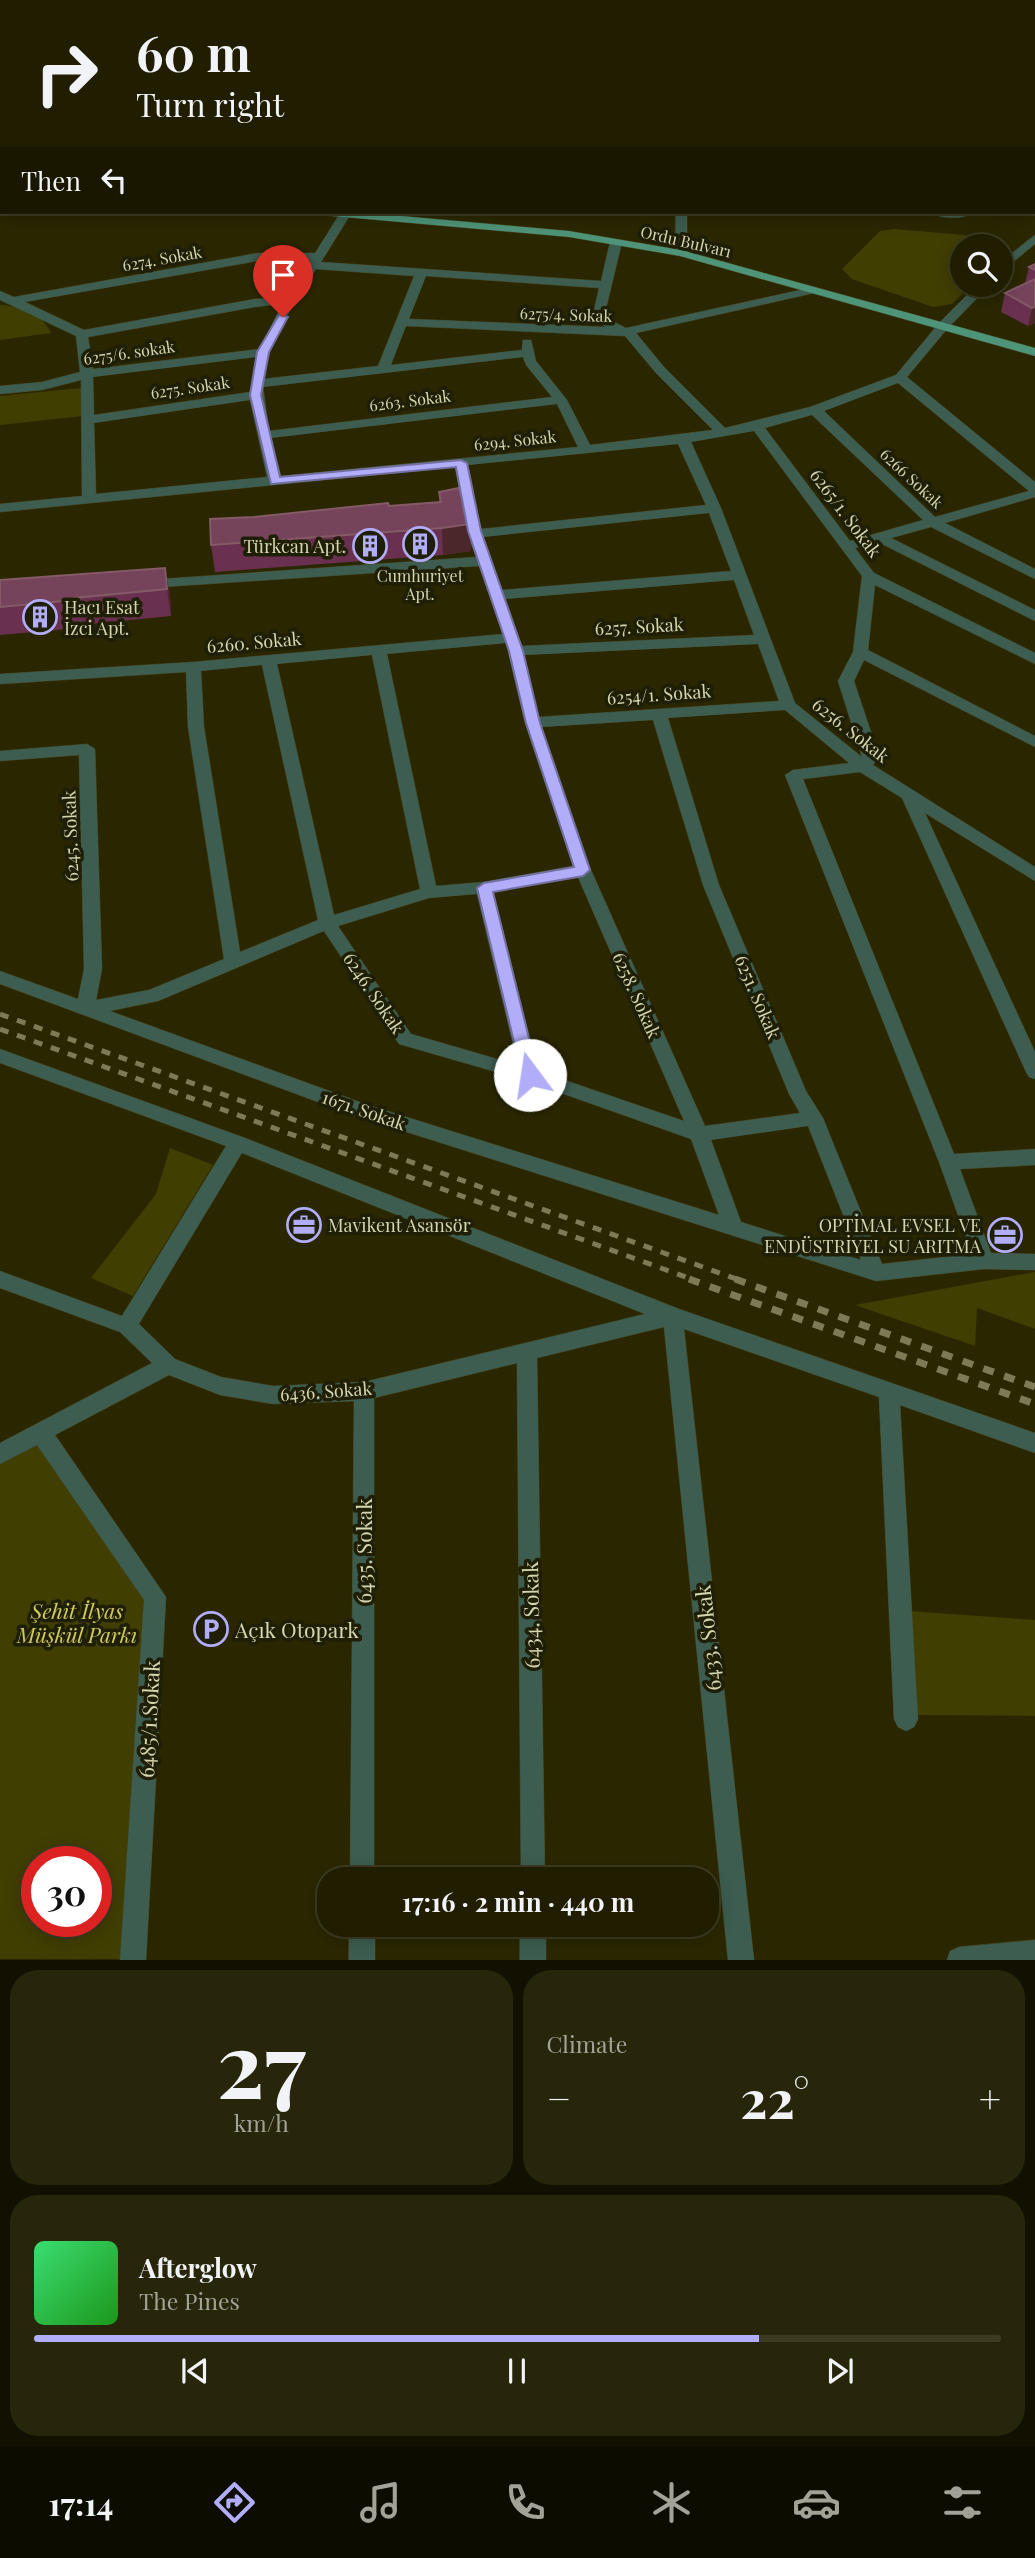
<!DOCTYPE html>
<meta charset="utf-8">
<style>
body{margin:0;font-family:"Playfair Display",serif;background:#28260a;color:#f1f3f6;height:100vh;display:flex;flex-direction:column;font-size:26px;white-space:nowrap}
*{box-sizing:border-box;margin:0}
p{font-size:23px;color:#a2a299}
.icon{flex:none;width:38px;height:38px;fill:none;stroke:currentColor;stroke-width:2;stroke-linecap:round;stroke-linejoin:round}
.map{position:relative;height:1960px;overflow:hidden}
.panel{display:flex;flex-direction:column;gap:10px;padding:10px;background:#121000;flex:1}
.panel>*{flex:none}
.top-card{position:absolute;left:0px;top:0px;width:1036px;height:214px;box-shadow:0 4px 18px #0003,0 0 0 2px #3d3b22;background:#201d00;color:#f1f3f6;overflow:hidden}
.fabs{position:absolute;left:950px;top:234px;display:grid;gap:14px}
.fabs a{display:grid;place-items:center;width:63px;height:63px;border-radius:50%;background:#201d00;box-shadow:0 4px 18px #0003,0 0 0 2px #3d3b22;font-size:35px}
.speed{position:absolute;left:21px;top:1846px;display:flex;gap:14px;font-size:35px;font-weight:700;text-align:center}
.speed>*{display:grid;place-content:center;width:91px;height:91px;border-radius:50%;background:#201d00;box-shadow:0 4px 18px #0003,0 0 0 2px #3d3b22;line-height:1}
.speed .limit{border:10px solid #d22;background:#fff;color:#111}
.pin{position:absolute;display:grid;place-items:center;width:60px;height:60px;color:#fff;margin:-72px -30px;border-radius:50% 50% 50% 0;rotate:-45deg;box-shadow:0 0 7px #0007}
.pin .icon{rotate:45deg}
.me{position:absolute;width:77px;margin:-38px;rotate:346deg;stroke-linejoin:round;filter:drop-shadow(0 0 5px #0008)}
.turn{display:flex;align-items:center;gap:24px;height:147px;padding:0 21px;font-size:32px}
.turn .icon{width:91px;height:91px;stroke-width:2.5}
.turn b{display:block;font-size:49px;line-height:60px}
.then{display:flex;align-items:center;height:66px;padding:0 21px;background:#0003;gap:14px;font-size:26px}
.big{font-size:52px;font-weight:700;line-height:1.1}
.panel .card{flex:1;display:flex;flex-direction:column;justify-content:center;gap:10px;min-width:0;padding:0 24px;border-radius:28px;background:#28260a}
.panel .dial{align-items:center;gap:0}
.dial b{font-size:91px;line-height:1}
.song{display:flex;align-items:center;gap:21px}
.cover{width:84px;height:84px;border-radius:10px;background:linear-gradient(135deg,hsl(140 70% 55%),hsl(120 70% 35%))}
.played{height:7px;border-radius:4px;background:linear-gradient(90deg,#b2adf9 75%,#3d3b22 75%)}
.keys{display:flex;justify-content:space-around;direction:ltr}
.heat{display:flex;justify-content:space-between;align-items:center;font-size:38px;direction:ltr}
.panel .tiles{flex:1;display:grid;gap:10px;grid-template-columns:1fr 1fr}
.card:last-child{grid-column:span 2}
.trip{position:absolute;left:317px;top:1867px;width:402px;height:70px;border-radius:28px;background:#201d00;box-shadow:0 4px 18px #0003,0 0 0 2px #3d3b22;font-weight:700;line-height:70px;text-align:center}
.dock{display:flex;height:112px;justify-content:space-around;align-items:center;background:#0d0c00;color:#a2a299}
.dock .icon{width:49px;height:49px}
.dock .current{color:#b2adf9}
.dock b{font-size:32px;color:#f1f3f6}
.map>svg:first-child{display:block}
.green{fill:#413e02;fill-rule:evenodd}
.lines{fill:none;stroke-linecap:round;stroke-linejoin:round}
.minor-casing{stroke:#45431c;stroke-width:1}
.major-casing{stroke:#45431c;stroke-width:1}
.minor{fill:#3d5d50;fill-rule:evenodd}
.major{fill:#4e9479;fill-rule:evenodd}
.rail-far1{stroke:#7d7b55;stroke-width:5;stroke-dasharray:9 9;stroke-linecap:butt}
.rail{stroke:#7d7b55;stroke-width:7;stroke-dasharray:11 11;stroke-linecap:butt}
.wall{fill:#69314f}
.shaded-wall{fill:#4b262b}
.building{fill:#75435a;stroke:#845a67;stroke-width:2}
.route{fill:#b2adf9;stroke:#7470a2;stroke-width:2}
.labels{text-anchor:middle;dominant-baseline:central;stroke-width:7;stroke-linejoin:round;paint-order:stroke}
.far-street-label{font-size:16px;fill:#d5d5b0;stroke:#1f1e06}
.far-poi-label{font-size:16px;fill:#d5d5b0;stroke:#1f1e06}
.street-label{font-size:18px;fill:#d5d5b0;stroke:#1f1e06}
.poi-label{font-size:18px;fill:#d5d5b0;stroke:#1f1e06;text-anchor:end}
.near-street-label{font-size:21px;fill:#d5d5b0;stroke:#1f1e06}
.near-park-label{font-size:21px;font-style:italic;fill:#d0cb5b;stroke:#1f1e06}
.near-poi-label{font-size:21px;fill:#d5d5b0;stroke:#1f1e06;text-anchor:start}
</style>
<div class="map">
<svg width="1035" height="1960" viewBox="0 0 1035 1960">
<rect width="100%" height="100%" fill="#2a2700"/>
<g class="green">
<path d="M 894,229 L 1000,238 L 1010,247 L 1001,255 L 1001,247 L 962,247 L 962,285 L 971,285 L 952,304 L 933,307 L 852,279 L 842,269 L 880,231 Z"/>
<path d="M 0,305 C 20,306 43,315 51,333 L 0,340 Z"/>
<path d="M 81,388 L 83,416 L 0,425 L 0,396 Z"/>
<path d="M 170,1148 L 213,1165 L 133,1296 L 91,1278 L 156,1194 Z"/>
<path d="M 1035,1272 L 1035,1329 L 977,1308 L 975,1346 L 855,1305 Z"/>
<path d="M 40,1431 L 155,1597 L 133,1959 L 0,1959 L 0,1454 ZM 37,1862 L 96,1862 L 96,1922 L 37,1922 Z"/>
<path d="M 908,1611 L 1035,1620 L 1035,1716 L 917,1715 Z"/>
</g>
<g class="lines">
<g class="minor-casing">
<g id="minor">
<rect x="18" y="0" width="10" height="2"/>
<path d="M 305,0 L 315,0 L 316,2 L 306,2 Z"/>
<path d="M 404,0 L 414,0 L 415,2 L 405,2 Z"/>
<path d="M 457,0 L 473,0 L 455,2 Z"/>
<path d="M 548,0 L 558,0 L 559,2 L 549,2 Z"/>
<path d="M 633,0 L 643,0 L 644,2 L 634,2 Z"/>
<path d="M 870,0 L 880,0 L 882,2 L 871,2 Z"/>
<rect x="1034" y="62" width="1" height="6"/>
<rect x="1034" y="80" width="1" height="6"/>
<rect x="0" y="88" width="2" height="6"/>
<rect x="1034" y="120" width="1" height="6"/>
<rect x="1034" y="191" width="1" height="8"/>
<path d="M 341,212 L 352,212 L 321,262 L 601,281 L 610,242 L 620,240 L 622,242 L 604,317 L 626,328 L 814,287 L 814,293 L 636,333 L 664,367 L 725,428 L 810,407 L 896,375 L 939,323 L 977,285 L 990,285 L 947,329 L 907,377 L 1035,482 L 1035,497 L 945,523 L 1035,569 L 1035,579 L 931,527 L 891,538 L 1035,610 L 1035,621 L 878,542 L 855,548 L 874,573 L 1035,653 L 1035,664 L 875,585 L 868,650 L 1035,736 L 1035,747 L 864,660 L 854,681 L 879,756 L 873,765 L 1035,867 L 1035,881 L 925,813 L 1035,1052 L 1035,1079 L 1029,1077 L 1026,1072 L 902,798 L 860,772 L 803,779 L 954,1154 L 1035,1149 L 1035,1165 L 960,1169 L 991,1253 L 1035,1254 L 1035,1270 L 984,1269 L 876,1281 L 353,1115 L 0,984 L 0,971 L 78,999 L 84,969 L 79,755 L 0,761 L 0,751 L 87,744 L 95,749 L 102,969 L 96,1000 L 149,990 L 224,959 L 188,727 L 186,672 L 0,684 L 0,674 L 193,662 L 503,634 L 479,566 L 147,588 L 140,584 L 147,580 L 476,557 L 468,534 L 455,467 L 0,512 L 0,504 L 82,496 L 81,380 L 42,390 L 0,394 L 0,386 L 42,382 L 80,372 L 76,336 L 0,300 L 0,291 L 14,297 L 258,253 L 315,253 ZM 258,261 L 310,261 L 287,297 L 255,299 L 84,330 L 25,302 ZM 316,269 L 414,276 L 378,366 L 263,379 C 269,339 296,301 316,269 ZM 426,276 L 599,288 L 592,319 L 606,327 L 409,319 ZM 282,304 L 260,349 L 93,369 L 88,337 L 255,307 ZM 406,326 L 625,336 L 656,373 L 713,430 L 590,445 L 567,400 L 536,361 L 531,340 L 523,340 L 522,350 L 391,365 ZM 257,357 L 250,392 L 94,415 L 93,377 ZM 523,357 L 526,365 L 552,397 L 269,431 L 263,387 ZM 898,383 L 1029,491 L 935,517 L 824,411 ZM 250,400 L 267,477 L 96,494 L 94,423 ZM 557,404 L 578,447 L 281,476 L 271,438 ZM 812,415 L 923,520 L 850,541 L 765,428 ZM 754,431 L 862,576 L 853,652 L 838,681 L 862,757 L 795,703 L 721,508 L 691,442 ZM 678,444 L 706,505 L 481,529 L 468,465 ZM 709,513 L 731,571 L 502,590 L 483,537 ZM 734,580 L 754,635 L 522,646 L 505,599 ZM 506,643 L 525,723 L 573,866 L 484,882 L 436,886 L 387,654 ZM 758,644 L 779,701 L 539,717 L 524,655 ZM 372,655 L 420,889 L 334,915 L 277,664 ZM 262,665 L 318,920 L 240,952 L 204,727 L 201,671 ZM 785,710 L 849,763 L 793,770 L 785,775 L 939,1162 L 972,1254 L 882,1264 L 823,1118 L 806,1091 L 719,885 L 668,718 ZM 653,720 L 703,885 L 789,1094 L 800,1113 L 705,1126 L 591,870 L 542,727 ZM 578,877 L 684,1121 L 538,1071 L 493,892 ZM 477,894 L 518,1065 L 411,1034 L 338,926 L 429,898 ZM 324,931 L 399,1044 L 527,1081 L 691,1139 L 719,1215 L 365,1104 L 110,1011 L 158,1001 ZM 808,1126 L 861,1260 L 741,1222 L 711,1140 Z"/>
<path d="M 676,212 L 687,212 L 687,253 L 681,256 L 675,253 Z"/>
<path d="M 928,212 L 968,212 L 970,214 C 961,220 937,218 928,212 Z"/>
<path d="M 1035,235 L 1035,244 L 1001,272 L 1001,262 Z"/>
<path d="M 0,1049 L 245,1138 L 679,1309 L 1035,1433 L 1035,1453 L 900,1405 L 918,1719 L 914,1727 L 906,1731 L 898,1727 L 894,1719 L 879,1397 L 684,1329 L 754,1960 L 728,1960 L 664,1327 L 537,1358 L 545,1880 L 521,1880 L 517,1363 L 374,1398 L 374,1880 L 350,1880 L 354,1401 L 273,1404 L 220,1395 L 169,1375 L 55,1435 L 166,1597 L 146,1960 L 120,1960 L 144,1600 L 37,1445 L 0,1464 L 0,1443 L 152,1363 L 120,1332 L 0,1288 L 0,1271 L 122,1316 L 226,1146 L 0,1063 ZM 242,1153 L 645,1314 L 364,1382 L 273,1386 L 221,1377 L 175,1359 L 139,1324 Z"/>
<rect x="349" y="1925" width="26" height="35"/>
<rect x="520" y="1925" width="26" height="35"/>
<path d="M 1035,1940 L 1035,1960 L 947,1960 L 950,1951 L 959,1947 Z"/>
</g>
</g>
<g class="major-casing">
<g id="major">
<rect x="0" y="179" width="2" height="6"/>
<path d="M 316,212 L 357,212 L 569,231 L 681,250 L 1035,348 L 1035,356 L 680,256 L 569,237 L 321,215 Z"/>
</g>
</g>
<use href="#minor" class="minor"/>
<use href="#major" class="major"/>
<g class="rail-far1">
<path d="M 0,1014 L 739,1280"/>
<path d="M 0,1029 L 694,1280"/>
</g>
<g class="rail">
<path d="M 689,1279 L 1035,1404"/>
<path d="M 735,1279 L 1035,1387"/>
</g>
</g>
<g class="wall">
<path d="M 1035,264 L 1035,323 L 1028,326 L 1001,312 L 1005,293 L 1025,283 L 1029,267 Z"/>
<path d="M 439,492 L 470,524 L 471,551 L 443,555 L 215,572 L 211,545 L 254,517 L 439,503 Z"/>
<path d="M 165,568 L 170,595 L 171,616 L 79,625 L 79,628 L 0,635 L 0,580 Z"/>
</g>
<g class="shaded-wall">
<path d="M 1035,306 L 1035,323 L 1028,326 L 1032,308 Z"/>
<path d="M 470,524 L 471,551 L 443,555 L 442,528 Z"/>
<path d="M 165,568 L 170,595 L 171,616 L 167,589 Z"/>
</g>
<g class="building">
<path d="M 969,0 L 1035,0 L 1035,42 L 1034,2 L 969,2 Z"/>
<path d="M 1035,264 L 1035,270 L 1029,267 Z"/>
<path d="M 1035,279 L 1035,306 L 1032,308 L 1005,293 Z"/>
<path d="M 459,488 L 470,524 L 442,528 L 211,545 L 210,519 L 254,517 L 388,503 L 389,506 L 441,502 L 439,492 Z"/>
<path d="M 165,568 L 167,589 L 74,598 L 74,600 L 0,607 L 0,580 Z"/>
</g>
<path class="route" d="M 279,315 L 288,317 L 269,352 L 261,395 L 280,477 L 461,460 L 467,463 L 481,531 L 523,651 L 540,723 L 590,870 L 583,876 L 493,892 L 538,1075 L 536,1080 L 524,1080 L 522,1075 L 477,888 L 484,883 L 574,867 L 526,723 L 509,651 L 468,531 L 456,467 L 271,484 L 250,395 L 257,352 Z"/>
<defs>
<g id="building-ring" transform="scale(1.75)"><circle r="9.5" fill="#1f1e06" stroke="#b2adf9" stroke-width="1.5"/><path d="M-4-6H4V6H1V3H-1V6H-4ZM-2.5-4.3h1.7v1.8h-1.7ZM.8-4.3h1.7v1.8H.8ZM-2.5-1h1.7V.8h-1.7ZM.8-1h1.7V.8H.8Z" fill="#b2adf9"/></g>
<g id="office-ring" transform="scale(1.75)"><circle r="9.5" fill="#1f1e06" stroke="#b2adf9" stroke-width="1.5"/><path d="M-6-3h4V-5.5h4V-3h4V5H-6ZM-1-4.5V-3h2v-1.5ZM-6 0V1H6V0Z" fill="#b2adf9"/></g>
<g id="parking-ring" transform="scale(1.75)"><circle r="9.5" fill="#1f1e06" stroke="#b2adf9" stroke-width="1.5"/><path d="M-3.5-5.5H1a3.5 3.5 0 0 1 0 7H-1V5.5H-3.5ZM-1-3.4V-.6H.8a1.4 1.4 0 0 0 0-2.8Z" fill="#b2adf9"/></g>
</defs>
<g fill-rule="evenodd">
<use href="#building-ring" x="420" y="544"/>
<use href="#building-ring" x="370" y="546"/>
<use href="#building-ring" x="40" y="617"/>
<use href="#office-ring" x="304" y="1225"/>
<use href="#office-ring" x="1005" y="1235"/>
<use href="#parking-ring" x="211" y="1629"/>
</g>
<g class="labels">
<g class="far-street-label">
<text transform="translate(686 241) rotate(13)">Ordu Bulvarı</text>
<text transform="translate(162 258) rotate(-10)">6274. Sokak</text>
<text transform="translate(566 314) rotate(2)">6275/4. Sokak</text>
<text transform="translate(129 352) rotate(-8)">6275/6. sokak</text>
<text transform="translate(190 387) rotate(-8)">6275. Sokak</text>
<text transform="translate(410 400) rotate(-7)">6263. Sokak</text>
<text transform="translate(515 440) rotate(-6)">6294. Sokak</text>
<text transform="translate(912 478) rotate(43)">6266 Sokak</text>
</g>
<g class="far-poi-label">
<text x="420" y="575">Cumhuriyet<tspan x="420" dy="18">Apt.</tspan></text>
</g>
<g class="street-label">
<text transform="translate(846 513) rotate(53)">6265/1. Sokak</text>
<text transform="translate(639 626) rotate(-3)">6257. Sokak</text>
<text transform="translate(254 642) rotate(-5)">6260. Sokak</text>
<text transform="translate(659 694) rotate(-4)">6254/1. Sokak</text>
<text transform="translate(851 730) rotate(38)">6256. Sokak</text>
<text transform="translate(70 836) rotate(-92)">6245. Sokak</text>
<text transform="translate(374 993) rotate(56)">6246. Sokak</text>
<text transform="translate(637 995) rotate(66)">6258. Sokak</text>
<text transform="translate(758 997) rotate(67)">6251. Sokak</text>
<text transform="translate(364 1110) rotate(19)">1671. Sokak</text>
<text transform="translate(326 1391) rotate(-4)">6436. Sokak</text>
</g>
<g class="poi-label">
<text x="346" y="546">Türkcan Apt.</text>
<text x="64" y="607" text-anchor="start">Hacı Esat<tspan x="64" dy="21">İzci Apt.</tspan></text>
<text x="328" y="1225" text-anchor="start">Mavikent Asansör</text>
<text x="981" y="1225">OPTİMAL EVSEL VE<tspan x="981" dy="21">ENDÜSTRİYEL SU ARITMA</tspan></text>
</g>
<g class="near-street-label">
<text transform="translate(363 1551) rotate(-90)">6435. Sokak</text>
<text transform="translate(530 1615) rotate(-91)">6434. Sokak</text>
<text transform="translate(707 1638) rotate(-96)">6433. Sokak</text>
<text transform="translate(148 1719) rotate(-87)">6485/1.Sokak</text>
</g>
<g class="near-park-label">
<text x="77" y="1610">Şehit İlyas<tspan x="77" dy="24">Müşkül Parkı</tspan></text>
</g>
<g class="near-poi-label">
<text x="235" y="1629">Açık Otopark</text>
</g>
</g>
</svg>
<div class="fabs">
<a><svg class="icon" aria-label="search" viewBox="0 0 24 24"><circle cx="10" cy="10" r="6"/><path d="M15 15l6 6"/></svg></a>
</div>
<div class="speed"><div class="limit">30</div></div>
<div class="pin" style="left:283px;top:317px;background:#d93025"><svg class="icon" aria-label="arrive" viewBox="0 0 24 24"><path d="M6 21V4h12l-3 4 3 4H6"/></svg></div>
<svg class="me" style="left:530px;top:1075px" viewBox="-20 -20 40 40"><circle r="19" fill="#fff"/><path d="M0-13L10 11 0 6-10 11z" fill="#b2adf9"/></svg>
<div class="trip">17:16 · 2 min · 440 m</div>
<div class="top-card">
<div class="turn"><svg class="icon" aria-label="right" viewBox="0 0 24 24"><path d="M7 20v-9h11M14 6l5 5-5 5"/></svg><div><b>60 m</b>Turn right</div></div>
<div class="then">Then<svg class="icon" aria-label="left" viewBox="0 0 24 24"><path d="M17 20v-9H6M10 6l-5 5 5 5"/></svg></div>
</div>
</div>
<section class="panel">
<div class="tiles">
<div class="card dial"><b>27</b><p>km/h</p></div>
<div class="card"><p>Climate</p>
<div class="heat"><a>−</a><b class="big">22°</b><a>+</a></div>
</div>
<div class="card">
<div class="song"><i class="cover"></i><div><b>Afterglow</b><p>The Pines</p></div></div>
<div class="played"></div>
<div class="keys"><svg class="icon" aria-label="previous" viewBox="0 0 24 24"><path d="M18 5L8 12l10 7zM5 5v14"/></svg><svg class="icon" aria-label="pause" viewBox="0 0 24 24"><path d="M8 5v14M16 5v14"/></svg><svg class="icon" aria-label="next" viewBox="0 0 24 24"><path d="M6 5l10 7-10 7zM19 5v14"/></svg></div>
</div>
</div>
</section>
<nav class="dock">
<b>17:14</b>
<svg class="icon current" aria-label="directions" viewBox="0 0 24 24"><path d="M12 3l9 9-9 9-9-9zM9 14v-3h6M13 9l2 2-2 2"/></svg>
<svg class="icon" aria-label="music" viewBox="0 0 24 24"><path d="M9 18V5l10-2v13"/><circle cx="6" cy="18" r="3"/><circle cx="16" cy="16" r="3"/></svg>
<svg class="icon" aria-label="phone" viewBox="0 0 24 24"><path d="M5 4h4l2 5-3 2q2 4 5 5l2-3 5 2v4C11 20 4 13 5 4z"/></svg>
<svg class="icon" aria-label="climate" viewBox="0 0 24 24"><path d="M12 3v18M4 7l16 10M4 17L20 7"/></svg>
<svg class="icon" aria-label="car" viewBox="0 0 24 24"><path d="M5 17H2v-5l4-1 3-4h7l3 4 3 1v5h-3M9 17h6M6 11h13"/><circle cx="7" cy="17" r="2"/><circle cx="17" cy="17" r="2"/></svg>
<svg class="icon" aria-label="filters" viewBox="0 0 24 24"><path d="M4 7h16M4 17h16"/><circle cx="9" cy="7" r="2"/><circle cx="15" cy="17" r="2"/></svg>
</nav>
